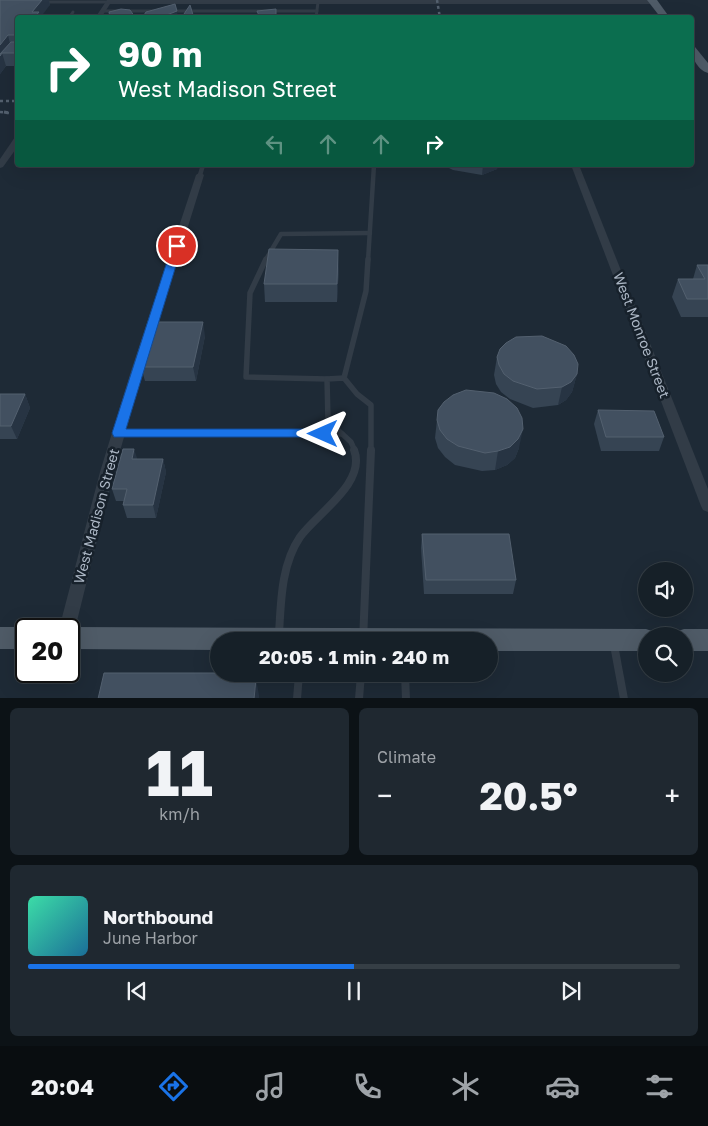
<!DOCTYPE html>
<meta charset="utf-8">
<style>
body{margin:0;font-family:"Golos Text",sans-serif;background:#1f2830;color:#f1f3f6;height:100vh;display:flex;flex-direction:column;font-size:19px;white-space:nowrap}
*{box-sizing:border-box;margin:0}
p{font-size:16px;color:#9ea3a8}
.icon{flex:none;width:28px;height:28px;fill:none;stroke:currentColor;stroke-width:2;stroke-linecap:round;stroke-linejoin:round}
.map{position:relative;height:698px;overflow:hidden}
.details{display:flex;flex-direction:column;gap:10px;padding:10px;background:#0c1216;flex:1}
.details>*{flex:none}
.hud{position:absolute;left:15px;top:15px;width:679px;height:152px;border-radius:5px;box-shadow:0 5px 20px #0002,0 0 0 1px #353e45;background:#0b6e4f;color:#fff;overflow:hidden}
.controls{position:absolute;left:638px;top:562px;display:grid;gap:10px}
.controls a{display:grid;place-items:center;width:55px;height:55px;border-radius:50%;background:#162028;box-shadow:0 5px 20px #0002,0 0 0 1px #353e45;font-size:25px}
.speed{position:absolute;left:15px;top:618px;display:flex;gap:10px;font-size:25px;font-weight:700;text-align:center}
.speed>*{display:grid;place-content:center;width:65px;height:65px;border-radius:50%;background:#162028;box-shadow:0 5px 20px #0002,0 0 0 1px #353e45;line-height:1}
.speed .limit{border:2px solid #111;border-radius:8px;background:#fff;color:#111}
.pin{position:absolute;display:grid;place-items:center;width:42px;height:42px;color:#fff;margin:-21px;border:2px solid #fff;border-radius:50%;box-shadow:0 1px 5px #0007}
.me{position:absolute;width:55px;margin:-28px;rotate:270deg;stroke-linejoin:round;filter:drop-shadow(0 0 4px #0008)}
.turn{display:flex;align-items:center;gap:18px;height:105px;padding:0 20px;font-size:22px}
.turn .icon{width:65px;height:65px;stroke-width:2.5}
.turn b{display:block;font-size:35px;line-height:42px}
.lanes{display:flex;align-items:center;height:48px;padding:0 20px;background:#0003;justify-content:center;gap:25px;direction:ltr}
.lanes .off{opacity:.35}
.big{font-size:38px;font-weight:700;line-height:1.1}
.details .card{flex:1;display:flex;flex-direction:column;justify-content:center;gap:8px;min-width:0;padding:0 18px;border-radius:8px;background:#1f2830}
.details .dial{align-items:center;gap:0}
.dial b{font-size:65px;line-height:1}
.song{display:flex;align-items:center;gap:15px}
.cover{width:60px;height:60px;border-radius:8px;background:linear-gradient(135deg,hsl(160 70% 55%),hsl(200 70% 35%))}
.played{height:5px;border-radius:2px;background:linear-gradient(90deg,#1a73e8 50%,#353e45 50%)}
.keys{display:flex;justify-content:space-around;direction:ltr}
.heat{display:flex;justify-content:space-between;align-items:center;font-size:28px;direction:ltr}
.details .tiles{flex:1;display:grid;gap:10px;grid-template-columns:1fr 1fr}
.card:last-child{grid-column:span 2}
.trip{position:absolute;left:210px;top:632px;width:288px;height:50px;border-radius:25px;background:#162028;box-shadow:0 5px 20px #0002,0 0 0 1px #353e45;font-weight:700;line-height:50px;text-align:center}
.tabs{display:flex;height:80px;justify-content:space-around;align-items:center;background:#090d10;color:#9ea3a8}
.tabs .icon{width:35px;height:35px}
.tabs .current{color:#1a73e8}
.tabs b{font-size:22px;color:#f1f3f6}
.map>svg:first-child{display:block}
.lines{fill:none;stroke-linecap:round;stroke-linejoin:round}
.service-far3{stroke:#323c47;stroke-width:3}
.service-far2{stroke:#323c47;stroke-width:4.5}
.service-far1{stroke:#323c47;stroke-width:5.5}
.service{stroke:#323c47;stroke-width:8}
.minor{fill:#323c47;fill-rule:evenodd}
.primary{fill:#4f5b67;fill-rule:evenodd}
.rail-far1{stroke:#53606e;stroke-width:2.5;stroke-dasharray:3 3;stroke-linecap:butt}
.rail{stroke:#53606e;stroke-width:3;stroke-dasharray:4 4;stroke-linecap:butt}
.wall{fill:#364453}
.shaded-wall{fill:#273443}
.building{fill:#425060;stroke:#53606f}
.route{fill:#1a73e8;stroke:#114b97}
.labels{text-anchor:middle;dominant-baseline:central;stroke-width:5;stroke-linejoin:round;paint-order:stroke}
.street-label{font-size:14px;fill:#abb6c4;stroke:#17212b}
</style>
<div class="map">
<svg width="708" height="699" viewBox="0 0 708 699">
<rect width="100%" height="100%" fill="#1e2a36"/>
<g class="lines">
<g class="service-far3">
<path d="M 43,2 L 108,2"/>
<path d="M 102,11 L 158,11"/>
<path d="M 170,11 L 317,11"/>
<path d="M 69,18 L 73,12"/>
<path d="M 316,18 L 318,2"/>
</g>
<g class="service-far2">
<path d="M 200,175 L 203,165"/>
<path d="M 265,261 L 281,234 L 370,233"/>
<path d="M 368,261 L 374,165"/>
</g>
<g class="service-far1">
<path d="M 266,259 L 250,293 L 246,377 L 327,379"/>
<path d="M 344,378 L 366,291 L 368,259"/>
<path d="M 119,433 L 342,434"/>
<path d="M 355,451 L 351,442 L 328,421 L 327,379 L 344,378 L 357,394 L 371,405 L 371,451"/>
</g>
<g class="service">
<path d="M 279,634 C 281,602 281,565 300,537 C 316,514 367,483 354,450"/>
<path d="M 363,641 L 371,450"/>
<path d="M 614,645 L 624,699"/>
<path d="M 405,674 L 406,699"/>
<path d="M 297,699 L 299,674"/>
<path d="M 359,699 L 361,674"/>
</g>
<g class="minor">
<path d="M 107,0 L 653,0 L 656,2 L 653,4 L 110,4 L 101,18 L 95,18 Z"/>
<path d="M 15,137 L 18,137 L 18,146 L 3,167 L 0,168 L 0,159 Z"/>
<path d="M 571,165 L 579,165 L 708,489 L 708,512 L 703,510 L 701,506 Z"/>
<path d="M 200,172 L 204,175 L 143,371 L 114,472 L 75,629 L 73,634 L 69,636 L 69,629 L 59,629 L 100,472 L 131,371 L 196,175 Z"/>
</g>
<g class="primary">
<path d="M 647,0 L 657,0 L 670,18 L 661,18 Z"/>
<path d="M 691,46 L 695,47 L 708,63 L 708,73 C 697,70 691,56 691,46 Z"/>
<path d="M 0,627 L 26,627 L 32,629 L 26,629 L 26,649 L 0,649 Z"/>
<path d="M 69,627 L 646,629 L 655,632 L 657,636 L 646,636 L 646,651 L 489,651 L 489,641 L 219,641 L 219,650 L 69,649 L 69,629 L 63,629 Z"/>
<path d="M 684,629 L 708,629 L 708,651 L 684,651 L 684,636 L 673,636 L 675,632 Z"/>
</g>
<g class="rail-far1">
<path d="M 437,0 L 440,18"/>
<path d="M 0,101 L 18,101"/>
<path d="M 0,112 L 9,113"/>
</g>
<path class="rail" d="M 4,112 L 9,113"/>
</g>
<g class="wall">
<path d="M 0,0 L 49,0 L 50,5 L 18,18 L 18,66 L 6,66 L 0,74 Z"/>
<path d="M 447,165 L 498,165 L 497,169 L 482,175 L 453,170 L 447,167 Z"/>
<path d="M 697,265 L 708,265 L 708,317 L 681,317 L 672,297 L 678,279 L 693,279 Z"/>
<path d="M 339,267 L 337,302 L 265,302 L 264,284 Z"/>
<path d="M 205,336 L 196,381 L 145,381 L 141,367 Z"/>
<path d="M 497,357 L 577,374 L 572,392 L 566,400 L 558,405 L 533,408 L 510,399 L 501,392 L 496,384 L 494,375 Z"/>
<path d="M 0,394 L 25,394 L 30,408 L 17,439 L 0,439 Z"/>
<path d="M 598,410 L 664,437 L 659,451 L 601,451 L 594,424 Z"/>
<path d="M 437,420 L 519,448 L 515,458 L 507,465 L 495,470 L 482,471 L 455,465 L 445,457 L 438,448 L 435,438 Z"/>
<path d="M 137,459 L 163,459 L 166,472 L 156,518 L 127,518 L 123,505 L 124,501 L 116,501 L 112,489 Z"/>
<path d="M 422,534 L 516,580 L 513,594 L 424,594 L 421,548 Z"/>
</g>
<g class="shaded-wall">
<path d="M 42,0 L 49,0 L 50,5 L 40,18 L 33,18 L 32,12 Z"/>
<path d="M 177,11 L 178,18 L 159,18 Z"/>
<path d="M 8,35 L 11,48 L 2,53 L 6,66 L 0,74 L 0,45 Z"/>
<path d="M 483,165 L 498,165 L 497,169 L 482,175 Z"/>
<path d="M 338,250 L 339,267 L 337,302 L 337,284 Z"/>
<path d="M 203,322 L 205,336 L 196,381 L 193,367 Z"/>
<path d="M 577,374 L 572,392 L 566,400 L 558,405 L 562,387 Z"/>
<path d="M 25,394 L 30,408 L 17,439 L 11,426 Z"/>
<path d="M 523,429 L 519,448 L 515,458 L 507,465 L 495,470 L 498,451 Z"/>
<path d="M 134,449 L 138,461 L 132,459 Z"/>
<path d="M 163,459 L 166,472 L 156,518 L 153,505 Z"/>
<path d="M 256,679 L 259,695 L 259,699 L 254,699 Z"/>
</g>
<g class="building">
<path d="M 0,0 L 42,0 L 32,12 L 39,12 L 34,18 L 18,18 L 18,37 L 15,35 L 8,35 L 0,45 Z"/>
<path d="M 175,4 L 177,11 L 159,18 L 142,18 L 146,12 Z"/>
<path d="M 190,5 L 194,18 L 182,18 L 182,17 Z"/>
<path d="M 121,9 L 130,10 L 135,17 L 134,18 L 110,18 L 109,12 Z"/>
<path d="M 276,9 L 276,18 L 260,18 L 257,11 Z"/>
<path d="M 11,42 L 18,42 L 18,53 L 2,53 L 0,56 L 0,54 Z"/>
<path d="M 269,249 L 338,250 L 337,284 L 264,284 Z"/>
<path d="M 697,265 L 708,265 L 708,299 L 687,299 L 678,279 L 705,279 Z"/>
<path d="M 154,322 L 203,322 L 193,367 L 141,367 Z"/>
<path d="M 542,336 L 566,346 L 574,355 L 578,364 L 577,374 L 571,382 L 562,387 L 537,389 L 513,381 L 504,374 L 499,365 L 497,357 L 500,349 L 506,343 L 516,337 Z"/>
<path d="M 466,390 L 494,393 L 507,399 L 517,408 L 522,418 L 523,429 L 518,439 L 510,447 L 498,451 L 485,453 L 458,446 L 447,439 L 440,430 L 437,420 L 438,410 L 444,402 L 453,395 Z"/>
<path d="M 0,394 L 25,394 L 11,426 L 0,426 Z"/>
<path d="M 598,410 L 654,411 L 664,437 L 606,437 Z"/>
<path d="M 123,449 L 134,449 L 132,459 L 163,459 L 153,505 L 123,505 L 127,489 L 112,489 Z"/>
<path d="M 422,534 L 509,534 L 516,580 L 426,580 Z"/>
<path d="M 104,673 L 219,673 L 222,674 L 221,679 L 256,679 L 254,699 L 98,699 Z"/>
</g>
<path class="route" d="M 177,243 L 182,246 L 126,429 L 323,429 L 328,430 L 329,434 L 328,437 L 114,437 L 112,433 L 172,246 Z"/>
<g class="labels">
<g class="street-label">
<text transform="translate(642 335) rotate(69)">West Monroe Street</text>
<text transform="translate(96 516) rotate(-75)">West Madison Street</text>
</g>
</g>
</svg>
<div class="controls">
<a><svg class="icon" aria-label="sound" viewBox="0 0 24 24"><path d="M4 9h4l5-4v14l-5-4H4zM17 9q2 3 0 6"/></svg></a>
<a><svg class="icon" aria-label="search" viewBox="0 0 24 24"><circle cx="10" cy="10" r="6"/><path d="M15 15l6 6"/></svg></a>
</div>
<div class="speed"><div class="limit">20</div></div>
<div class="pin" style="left:177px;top:246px;background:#d93025"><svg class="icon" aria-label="arrive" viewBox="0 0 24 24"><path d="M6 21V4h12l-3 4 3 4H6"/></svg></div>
<svg class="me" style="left:323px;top:434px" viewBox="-20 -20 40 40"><path d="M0-17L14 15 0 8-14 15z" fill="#1a73e8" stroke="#fff" stroke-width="4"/></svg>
<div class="trip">20:05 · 1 min · 240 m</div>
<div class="hud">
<div class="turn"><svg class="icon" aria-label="right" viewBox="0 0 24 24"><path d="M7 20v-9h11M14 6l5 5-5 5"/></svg><div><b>90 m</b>West Madison Street</div></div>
<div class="lanes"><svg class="icon off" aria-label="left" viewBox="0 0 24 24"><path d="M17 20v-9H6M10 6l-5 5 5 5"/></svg><svg class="icon off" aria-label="ahead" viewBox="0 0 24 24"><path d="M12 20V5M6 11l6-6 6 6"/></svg><svg class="icon off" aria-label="ahead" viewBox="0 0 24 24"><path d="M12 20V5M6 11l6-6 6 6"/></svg><svg class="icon" aria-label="right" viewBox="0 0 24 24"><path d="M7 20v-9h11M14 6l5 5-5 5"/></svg></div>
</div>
</div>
<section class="details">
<div class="tiles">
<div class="card dial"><b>11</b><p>km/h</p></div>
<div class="card"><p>Climate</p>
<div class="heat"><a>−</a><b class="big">20.5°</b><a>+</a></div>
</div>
<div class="card">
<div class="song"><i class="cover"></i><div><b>Northbound</b><p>June Harbor</p></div></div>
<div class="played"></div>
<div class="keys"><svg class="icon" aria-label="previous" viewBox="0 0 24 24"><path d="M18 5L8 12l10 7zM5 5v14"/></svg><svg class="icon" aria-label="pause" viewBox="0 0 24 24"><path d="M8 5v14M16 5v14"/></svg><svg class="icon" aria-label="next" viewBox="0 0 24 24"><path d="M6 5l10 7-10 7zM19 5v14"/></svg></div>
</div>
</div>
</section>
<nav class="tabs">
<b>20:04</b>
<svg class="icon current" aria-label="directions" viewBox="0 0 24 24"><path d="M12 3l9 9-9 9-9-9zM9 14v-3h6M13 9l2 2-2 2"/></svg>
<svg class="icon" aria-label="music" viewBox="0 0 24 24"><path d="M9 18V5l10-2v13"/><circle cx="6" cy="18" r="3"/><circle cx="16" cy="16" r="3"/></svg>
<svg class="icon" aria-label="phone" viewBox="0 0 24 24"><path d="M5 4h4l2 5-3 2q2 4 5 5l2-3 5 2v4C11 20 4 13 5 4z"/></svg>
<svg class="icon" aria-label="climate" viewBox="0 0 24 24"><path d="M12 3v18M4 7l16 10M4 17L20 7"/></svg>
<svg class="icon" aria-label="car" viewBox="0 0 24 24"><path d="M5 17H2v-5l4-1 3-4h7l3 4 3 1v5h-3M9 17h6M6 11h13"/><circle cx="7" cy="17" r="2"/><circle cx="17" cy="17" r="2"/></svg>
<svg class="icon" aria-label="filters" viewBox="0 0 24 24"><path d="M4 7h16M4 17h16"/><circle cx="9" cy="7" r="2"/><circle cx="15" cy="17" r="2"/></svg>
</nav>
